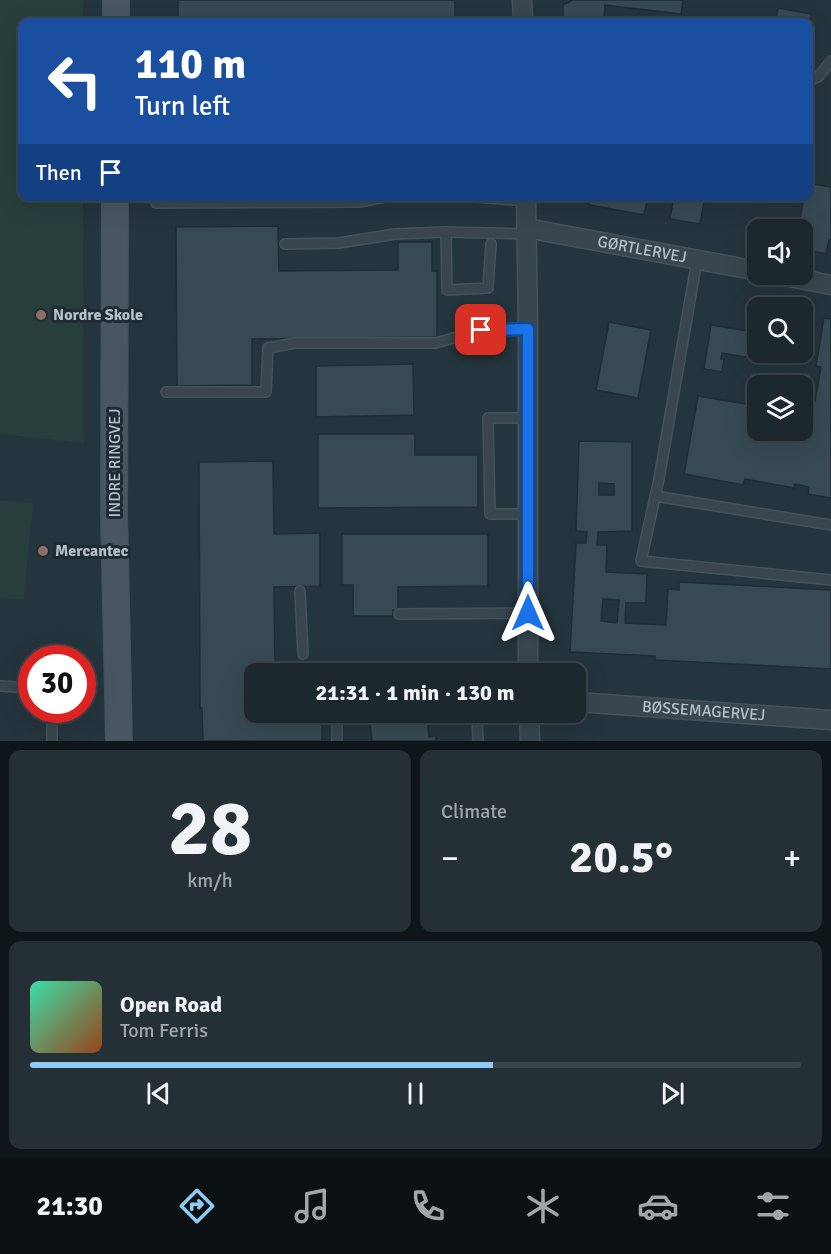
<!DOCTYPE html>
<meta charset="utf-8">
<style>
body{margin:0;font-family:Signika,sans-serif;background:#253036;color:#f1f3f6;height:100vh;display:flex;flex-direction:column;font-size:22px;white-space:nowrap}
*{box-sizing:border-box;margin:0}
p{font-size:20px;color:#a0a6aa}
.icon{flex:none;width:33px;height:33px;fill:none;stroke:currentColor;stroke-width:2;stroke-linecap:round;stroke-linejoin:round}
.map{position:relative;height:741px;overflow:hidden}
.side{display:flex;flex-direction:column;gap:9px;padding:9px;background:#0f1619;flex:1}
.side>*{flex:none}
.top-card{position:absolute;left:18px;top:18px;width:795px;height:183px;border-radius:12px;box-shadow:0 6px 24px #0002,0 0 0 2px #3a444a;background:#1a4fa0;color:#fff;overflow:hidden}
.controls{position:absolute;left:747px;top:219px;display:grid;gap:12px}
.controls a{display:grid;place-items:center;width:66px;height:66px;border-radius:12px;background:#1c282e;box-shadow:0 6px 24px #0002,0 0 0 2px #3a444a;font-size:30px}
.speed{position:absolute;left:18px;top:645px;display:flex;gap:12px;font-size:30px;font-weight:700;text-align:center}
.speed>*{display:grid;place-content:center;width:78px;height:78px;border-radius:50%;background:#1c282e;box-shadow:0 6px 24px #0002,0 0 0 2px #3a444a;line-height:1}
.speed .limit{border:9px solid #d22;background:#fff;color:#111}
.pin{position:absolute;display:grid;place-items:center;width:51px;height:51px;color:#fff;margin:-26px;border-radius:12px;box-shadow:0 3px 9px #0006}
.me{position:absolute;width:66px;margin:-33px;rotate:0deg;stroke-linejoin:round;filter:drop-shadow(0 0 4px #0008)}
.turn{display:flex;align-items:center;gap:21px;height:126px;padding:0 18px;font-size:27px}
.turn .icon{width:78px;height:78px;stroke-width:2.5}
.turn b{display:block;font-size:42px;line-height:51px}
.then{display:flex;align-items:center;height:57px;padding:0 18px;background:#0003;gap:12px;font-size:22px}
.big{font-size:45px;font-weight:700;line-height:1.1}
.side .tile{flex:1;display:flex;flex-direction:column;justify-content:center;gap:9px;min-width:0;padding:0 21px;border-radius:12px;background:#253036}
.side .dial{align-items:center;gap:0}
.dial b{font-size:78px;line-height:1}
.song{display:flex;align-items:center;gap:18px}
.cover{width:72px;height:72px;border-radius:9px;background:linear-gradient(135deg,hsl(160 70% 55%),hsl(20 70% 35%))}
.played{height:6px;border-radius:3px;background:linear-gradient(90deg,#8ecbf4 60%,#3a444a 60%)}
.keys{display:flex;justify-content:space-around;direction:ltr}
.heat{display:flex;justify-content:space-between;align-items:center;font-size:33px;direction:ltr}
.side .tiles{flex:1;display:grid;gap:9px;grid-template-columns:1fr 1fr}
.tile:last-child{grid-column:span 2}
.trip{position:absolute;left:244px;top:663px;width:342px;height:60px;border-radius:12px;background:#1c282e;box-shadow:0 6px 24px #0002,0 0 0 2px #3a444a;font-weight:700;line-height:60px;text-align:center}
.menu{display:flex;height:96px;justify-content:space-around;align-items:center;background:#0b1012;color:#a0a6aa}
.menu .icon{width:42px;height:42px}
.menu .on{color:#8ecbf4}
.menu b{font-size:27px;color:#f1f3f6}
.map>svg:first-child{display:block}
.green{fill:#273e3c}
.building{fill:#374a53;stroke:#202d35;stroke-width:1.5;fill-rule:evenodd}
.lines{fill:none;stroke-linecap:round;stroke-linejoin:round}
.lane-casing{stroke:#45525a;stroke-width:12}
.street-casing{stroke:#45525a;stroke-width:21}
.secondary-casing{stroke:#45525a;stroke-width:28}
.lane{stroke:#39464e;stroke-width:9}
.street{stroke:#39464e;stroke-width:18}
.secondary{stroke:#475660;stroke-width:26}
.route-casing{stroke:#114b97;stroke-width:15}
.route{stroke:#1a73e8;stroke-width:10}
.education-dot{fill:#8d6e63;stroke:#1e2b33;stroke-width:2}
.labels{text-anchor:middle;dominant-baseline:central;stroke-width:6;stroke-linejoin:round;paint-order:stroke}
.street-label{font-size:16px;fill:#b5c1c8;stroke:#1e2b33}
.poi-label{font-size:16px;font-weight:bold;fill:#b5c1c8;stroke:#1e2b33;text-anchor:start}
</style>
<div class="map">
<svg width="831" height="741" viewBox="0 0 831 741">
<rect width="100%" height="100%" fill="#25353d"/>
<g class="green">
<path d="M 0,0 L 83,0 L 83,22 L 22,22 L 22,196 L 83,197 L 84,443 L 0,434 Z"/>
<path d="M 0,500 L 33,503 L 24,600 L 0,598 Z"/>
</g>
<g class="building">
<rect x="178" y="0" width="277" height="22"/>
<path d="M 570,0 L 683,0 L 681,14 L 605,5 L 604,17 L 593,18 L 593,22 L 563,22 L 563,5 L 571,1 Z"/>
<path d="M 778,8 L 811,14 L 808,31 L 808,22 L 775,22 Z"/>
<path d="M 808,183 L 831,187 L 831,240 L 829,240 L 826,254 L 802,249 L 802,230 L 798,230 L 804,196 L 808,196 Z"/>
<path d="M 583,196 L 648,196 L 644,215 L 590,205 Z"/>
<path d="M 674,196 L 705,196 L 700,224 L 670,219 Z"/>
<path d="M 278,226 L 279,271 L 398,270 L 398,242 L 432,242 L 432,271 L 437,271 L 437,337 L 252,339 L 252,385 L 177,386 L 176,227 Z"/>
<path d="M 824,318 L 831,319 L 831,498 L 808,494 L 809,487 L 795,484 L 794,488 L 745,479 L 743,485 L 684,474 L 698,396 L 758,406 L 755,418 L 758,418 L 758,430 L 802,430 L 803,410 L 808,411 L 810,400 L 815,401 L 821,367 L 816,366 Z"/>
<path d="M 609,322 L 651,330 L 638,398 L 596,390 Z"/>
<path d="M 749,323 L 758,324 L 758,359 L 722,353 L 721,359 L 724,359 L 722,372 L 704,369 L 711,325 L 747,331 Z"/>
<path d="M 413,364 L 414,415 L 316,417 L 316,366 Z"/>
<path d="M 318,434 L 415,434 L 415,455 L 478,455 L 478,507 L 318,508 Z"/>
<path d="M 579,441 L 632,442 L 632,531 L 598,532 L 597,545 L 607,545 L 606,572 L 647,574 L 646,603 L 626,603 L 625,623 L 666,625 L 668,589 L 679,590 L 679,582 L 831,590 L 831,669 L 655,660 L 655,656 L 570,652 L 576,543 L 586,543 L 587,532 L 576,531 ZM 599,483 L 614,484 L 614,495 L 599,495 ZM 603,599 L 619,600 L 617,623 L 601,621 Z"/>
<path d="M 273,461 L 274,534 L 320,533 L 320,586 L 274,587 L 275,664 L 322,664 L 322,667 L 328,667 L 328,674 L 255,674 L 255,712 L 322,712 L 322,741 L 203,741 L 202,708 L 200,708 L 199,462 Z"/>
<path d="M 342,534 L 488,534 L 488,586 L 398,587 L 398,610 L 393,610 L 393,616 L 353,616 L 353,585 L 342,585 Z"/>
<path d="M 427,719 L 429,737 L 436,736 L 436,741 L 372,741 L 370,723 Z"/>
</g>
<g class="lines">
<g class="lane-casing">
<g id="lane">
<path d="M 808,81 L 818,77 L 831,61"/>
<path d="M 465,196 L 526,201"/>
<path d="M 156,203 L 360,202 L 389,196"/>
<path d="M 446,232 L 447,290 L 488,288 L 491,244"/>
<path d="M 285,244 L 339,243 L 395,234 L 446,232 L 526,234"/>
<path d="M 697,260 L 659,479 L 641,561 L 831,580"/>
<path d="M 166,392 L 266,392 L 268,348 L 295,343 L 436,343 L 481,330 L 528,329"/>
<path d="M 528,418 L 488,418 L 490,514 L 528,514"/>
<path d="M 655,496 L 831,525"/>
<path d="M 300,591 L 303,654"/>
<path d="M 399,614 L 528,613"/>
<path d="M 0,686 L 32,688"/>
<path d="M 52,710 L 52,741"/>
<path d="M 477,712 L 478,741"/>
<path d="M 337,741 L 337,712"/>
</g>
</g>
<g class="street-casing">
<g id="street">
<path d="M 522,0 L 523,22"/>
<path d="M 526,196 L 528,329 L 528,674"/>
<path id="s1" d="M 526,228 L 758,271"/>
<path d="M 774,274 L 831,285"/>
<path id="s2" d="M 576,702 L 831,720"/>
<path d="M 529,712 L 530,741"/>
</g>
</g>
<g class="secondary-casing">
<g id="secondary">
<path d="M 116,22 L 116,0"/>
<path d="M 115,196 L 114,512 L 119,741"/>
</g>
</g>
<use href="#lane" class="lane"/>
<use href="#street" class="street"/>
<use href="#secondary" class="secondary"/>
</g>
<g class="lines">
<g class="route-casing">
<path id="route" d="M 481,330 L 528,329 L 528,613"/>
</g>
<use href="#route" class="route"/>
</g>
<g class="education-dot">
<circle cx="41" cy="315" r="6"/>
<circle cx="43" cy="551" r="6"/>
</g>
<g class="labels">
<g class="street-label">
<text stroke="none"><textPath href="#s1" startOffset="118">GØRTLERVEJ</textPath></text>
<text transform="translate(115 463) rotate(-90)">INDRE RINGVEJ</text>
<text stroke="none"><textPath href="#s2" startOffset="128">BØSSEMAGERVEJ</textPath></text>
</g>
<g class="poi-label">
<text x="53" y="315">Nordre Skole</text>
<text x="55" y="551">Mercantec</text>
</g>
</g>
</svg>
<div class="controls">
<a><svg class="icon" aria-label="sound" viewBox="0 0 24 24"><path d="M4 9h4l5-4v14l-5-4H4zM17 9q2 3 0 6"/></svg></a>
<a><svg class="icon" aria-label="search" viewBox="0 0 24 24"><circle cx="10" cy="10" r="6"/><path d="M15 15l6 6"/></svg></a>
<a><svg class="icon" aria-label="layers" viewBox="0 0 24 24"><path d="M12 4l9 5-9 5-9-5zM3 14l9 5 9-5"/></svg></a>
</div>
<div class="speed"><div class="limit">30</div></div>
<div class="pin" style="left:481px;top:330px;background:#d93025"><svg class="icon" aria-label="arrive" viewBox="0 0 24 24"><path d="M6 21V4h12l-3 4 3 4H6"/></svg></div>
<svg class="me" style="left:528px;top:613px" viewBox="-20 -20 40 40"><path d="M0-17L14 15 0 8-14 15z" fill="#1a73e8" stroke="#fff" stroke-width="4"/></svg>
<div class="trip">21:31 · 1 min · 130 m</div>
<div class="top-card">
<div class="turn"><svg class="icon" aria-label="left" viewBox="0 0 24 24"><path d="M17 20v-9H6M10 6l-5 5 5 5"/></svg><div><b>110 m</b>Turn left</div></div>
<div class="then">Then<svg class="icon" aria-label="arrive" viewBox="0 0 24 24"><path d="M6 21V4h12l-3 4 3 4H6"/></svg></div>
</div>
</div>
<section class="side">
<div class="tiles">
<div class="tile dial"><b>28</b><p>km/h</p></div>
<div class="tile"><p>Climate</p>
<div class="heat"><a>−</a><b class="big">20.5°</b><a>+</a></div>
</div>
<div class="tile">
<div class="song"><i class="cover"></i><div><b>Open Road</b><p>Tom Ferris</p></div></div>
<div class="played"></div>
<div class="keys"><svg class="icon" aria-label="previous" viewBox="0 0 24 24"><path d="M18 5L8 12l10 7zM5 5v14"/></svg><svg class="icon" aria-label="pause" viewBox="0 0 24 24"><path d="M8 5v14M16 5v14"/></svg><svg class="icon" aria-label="next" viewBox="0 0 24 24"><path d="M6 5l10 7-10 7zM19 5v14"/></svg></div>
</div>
</div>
</section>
<nav class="menu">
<b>21:30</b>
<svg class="icon on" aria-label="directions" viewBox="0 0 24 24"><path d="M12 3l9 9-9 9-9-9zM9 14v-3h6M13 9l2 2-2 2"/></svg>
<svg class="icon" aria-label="music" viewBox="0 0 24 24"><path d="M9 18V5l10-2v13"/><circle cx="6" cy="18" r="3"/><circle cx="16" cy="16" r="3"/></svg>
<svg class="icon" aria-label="phone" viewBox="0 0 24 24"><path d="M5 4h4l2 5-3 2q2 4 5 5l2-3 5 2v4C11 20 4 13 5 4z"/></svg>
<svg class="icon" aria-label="climate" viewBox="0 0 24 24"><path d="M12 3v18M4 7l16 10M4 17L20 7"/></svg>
<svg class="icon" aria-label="car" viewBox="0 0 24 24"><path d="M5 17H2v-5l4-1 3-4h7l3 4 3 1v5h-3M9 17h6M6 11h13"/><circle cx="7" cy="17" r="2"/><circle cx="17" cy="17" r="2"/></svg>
<svg class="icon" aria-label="filters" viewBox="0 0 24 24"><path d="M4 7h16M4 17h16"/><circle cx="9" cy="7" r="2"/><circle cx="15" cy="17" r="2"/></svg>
</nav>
